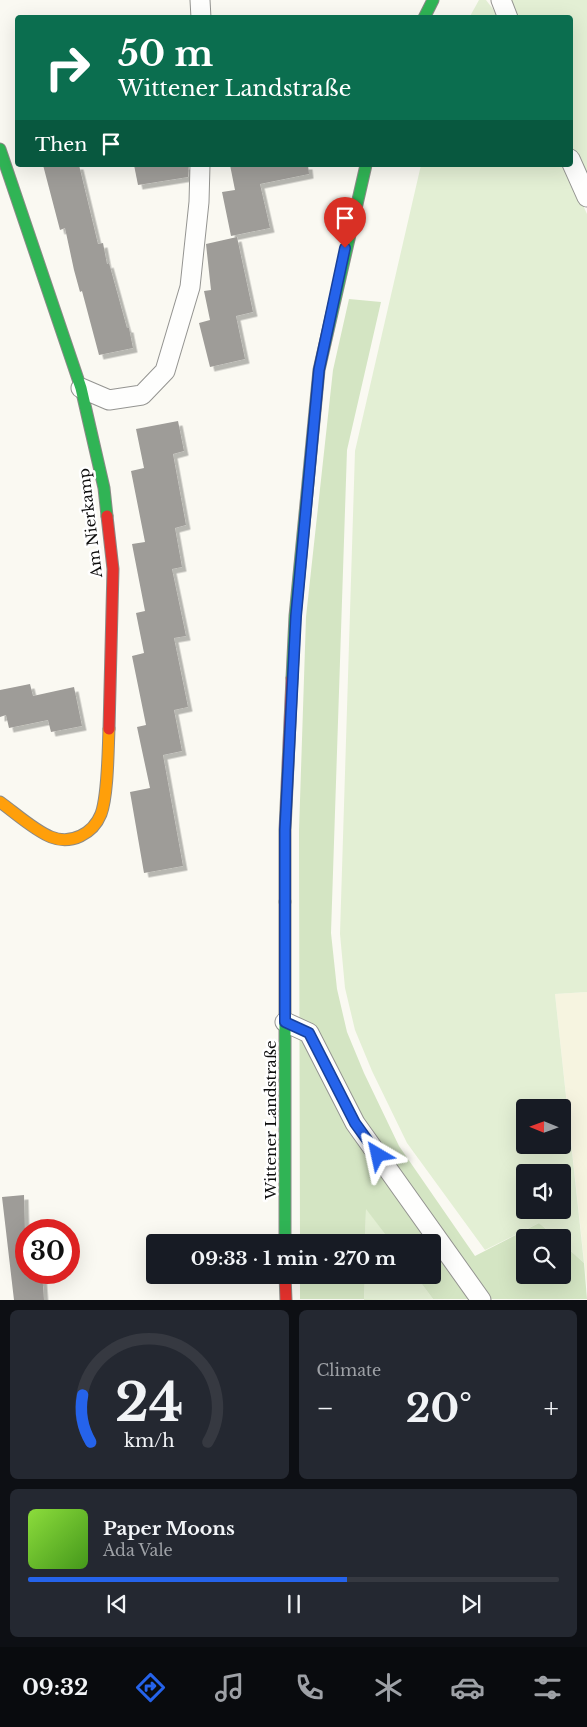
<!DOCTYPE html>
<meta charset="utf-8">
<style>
body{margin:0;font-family:"Libre Baskerville",serif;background:#242831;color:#f1f3f6;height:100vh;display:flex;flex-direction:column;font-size:19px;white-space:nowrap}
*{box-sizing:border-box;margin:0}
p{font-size:16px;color:#9ea1a6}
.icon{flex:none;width:28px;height:28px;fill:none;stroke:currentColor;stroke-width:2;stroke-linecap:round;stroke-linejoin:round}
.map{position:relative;height:1300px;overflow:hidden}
.details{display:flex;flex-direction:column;gap:10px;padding:10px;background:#0d0f14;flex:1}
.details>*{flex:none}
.banner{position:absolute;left:15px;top:15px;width:558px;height:152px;border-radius:5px;box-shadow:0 5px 20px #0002;background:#0b6e4f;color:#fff;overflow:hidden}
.needle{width:32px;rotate:271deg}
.buttons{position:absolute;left:516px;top:1099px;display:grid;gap:10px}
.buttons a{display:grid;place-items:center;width:55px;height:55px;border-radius:5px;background:#171b24;box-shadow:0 5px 20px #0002;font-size:25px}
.speed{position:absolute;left:15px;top:1219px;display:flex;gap:10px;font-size:25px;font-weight:700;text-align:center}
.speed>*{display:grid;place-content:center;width:65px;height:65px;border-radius:50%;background:#171b24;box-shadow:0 5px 20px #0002;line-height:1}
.speed .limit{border:8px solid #d22;background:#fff;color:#111}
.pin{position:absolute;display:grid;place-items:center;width:42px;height:42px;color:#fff;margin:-51px -21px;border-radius:50% 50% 50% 0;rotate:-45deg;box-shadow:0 0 5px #0007}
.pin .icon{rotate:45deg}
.me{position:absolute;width:55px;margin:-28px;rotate:324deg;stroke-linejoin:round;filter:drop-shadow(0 0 4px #0008)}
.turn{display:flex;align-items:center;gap:18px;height:105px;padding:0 20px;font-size:22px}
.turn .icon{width:65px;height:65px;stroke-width:2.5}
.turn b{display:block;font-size:35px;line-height:42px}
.then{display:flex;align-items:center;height:48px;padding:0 20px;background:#0003;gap:10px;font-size:19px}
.big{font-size:38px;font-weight:700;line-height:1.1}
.details .card{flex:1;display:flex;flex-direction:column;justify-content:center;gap:8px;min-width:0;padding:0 18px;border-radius:8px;background:#242831}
.details .dial{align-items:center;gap:0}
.dial svg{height:130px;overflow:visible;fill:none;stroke:#363941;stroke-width:7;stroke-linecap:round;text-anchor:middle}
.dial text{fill:#f1f3f6;stroke:none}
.song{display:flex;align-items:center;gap:15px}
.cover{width:60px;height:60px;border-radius:8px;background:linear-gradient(135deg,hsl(90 70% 55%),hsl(100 70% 35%))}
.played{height:5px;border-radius:2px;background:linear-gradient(90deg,#2563eb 60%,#363941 60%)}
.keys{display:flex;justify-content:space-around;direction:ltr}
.heat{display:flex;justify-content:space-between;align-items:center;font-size:28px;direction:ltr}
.details .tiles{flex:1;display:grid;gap:10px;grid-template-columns:1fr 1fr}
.card:last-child{grid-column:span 2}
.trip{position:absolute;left:146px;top:1234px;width:295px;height:50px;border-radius:5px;background:#171b24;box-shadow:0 5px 20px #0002;font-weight:700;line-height:50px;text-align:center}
.menu{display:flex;height:80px;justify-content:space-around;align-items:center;background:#090b0e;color:#9ea1a6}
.menu .icon{width:35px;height:35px}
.menu .selected{color:#2563eb}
.menu b{font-size:22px;color:#f1f3f6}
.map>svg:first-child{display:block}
.farmland{fill:#f6f4e0}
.green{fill:#e3efd4;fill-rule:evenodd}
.forest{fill:#d4e5c3}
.building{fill:#9e9c98;filter:url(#shadow)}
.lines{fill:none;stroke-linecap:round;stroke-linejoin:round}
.street-casing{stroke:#949491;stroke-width:21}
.fast-casing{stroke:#8b8a87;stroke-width:13}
.slow-casing{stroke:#8b8a87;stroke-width:13}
.jam-casing{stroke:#8b8a87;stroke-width:13}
.street{stroke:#fefefd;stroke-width:19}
.fast{stroke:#30b455;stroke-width:11}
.slow{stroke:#ff9f0a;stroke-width:11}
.jam{stroke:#e5322d;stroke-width:11}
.route-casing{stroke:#184099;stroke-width:12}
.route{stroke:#2563eb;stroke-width:9}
.labels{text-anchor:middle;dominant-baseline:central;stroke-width:5;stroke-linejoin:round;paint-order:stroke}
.street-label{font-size:15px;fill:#0e0e0e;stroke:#fff}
</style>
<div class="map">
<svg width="587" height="1300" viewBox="0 0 587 1300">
<defs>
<filter id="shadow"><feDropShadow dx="4.5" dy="4.5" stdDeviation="0" flood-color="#0004"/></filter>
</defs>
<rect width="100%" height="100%" fill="#faf9f2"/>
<path class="farmland" d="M 587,992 L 587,1287 L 555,994 Z"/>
<g class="green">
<path d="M 479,0 L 486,0 L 500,18 L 469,18 Z"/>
<path d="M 506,0 L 587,0 L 587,184 L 570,145 L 570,18 L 514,17 Z"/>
<path d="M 421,165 L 565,165 L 587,214 L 587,992 L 555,994 L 584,1263 L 563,1244 L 562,1238 L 555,1237 L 539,1223 L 485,1250 L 407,1143 L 372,1071 L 355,1030 L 345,988 L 340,934 L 355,451 ZM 525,1108 L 562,1108 L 562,1145 L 525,1145 ZM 525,1172 L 562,1172 L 562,1210 L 525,1210 Z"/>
<path d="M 366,1208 L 391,1242 L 365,1242 Z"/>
<path d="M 365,1275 L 415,1275 L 433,1299 L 364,1300 Z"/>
</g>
<g class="forest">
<path d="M 349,299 L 381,302 L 347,450 L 331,933 L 337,989 L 347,1032 L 364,1073 L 399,1146 L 475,1256 L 539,1223 L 555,1237 L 525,1238 L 525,1275 L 562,1275 L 563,1244 L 584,1263 L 587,1299 L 433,1299 L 415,1275 L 432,1275 L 432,1242 L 391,1242 L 366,1209 L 365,1242 L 300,1242 L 299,831 L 306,617 L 333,370 Z"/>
<path d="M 300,1275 L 365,1275 L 364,1299 L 300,1299 Z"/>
</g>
<g class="building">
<path d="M 43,165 L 79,165 L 98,244 L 103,243 L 107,264 L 109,263 L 127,328 L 129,328 L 133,348 L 99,355 L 82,291 L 80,292 L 74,270 L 65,228 L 60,230 Z"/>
<path d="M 134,165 L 189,165 L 188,177 L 138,185 Z"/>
<path d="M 230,165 L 308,165 L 309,174 L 260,184 L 270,228 L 231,236 L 222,192 L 235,190 Z"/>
<path d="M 237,237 L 253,312 L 236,316 L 245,359 L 210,367 L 199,323 L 210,320 L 204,291 L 211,290 L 206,244 Z"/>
<path d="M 178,421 L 184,451 L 173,454 L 186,525 L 175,528 L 182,567 L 172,569 L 186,636 L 174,638 L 188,707 L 174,710 L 182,751 L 163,755 L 183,866 L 144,873 L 130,792 L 150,788 L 137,727 L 146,725 L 132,656 L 144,653 L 136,613 L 145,611 L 132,544 L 145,542 L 131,471 L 144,468 L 136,429 Z"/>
<path d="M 30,684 L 33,696 L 74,687 L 82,726 L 51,732 L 48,720 L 9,728 L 6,715 L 0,717 L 0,690 Z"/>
<path d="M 24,1195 L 26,1272 L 42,1272 L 44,1300 L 14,1300 L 2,1197 Z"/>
</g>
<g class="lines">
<g class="street-casing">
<g id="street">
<path d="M 200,0 L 201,18"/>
<path d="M 501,0 L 508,18"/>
<path d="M 570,159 L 587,197"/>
<path d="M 81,388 L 109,400 L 142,395 L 165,371 L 190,287 L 199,202 L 200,165"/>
<path d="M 285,1022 L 309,1033 L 355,1123 L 481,1300"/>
</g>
</g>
<g class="fast-casing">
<g id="fast">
<path d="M 424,18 L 433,0"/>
<path d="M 0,149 L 81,388 L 104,488 L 107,516"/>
<path d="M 292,678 L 295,616 L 319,370 L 366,165"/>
<path d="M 285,902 L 285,1242"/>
</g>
</g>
<g class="slow-casing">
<path id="slow" d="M 0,802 C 14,812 35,831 51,837 C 71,845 93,834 101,814 C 108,795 108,751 109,729"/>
</g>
<g class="jam-casing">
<g id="jam">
<path d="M 107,516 L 113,569 L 109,729"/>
<path d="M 285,902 L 285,830 L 292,678"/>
<path d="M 285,1275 L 286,1300"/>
</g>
</g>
<use href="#street" class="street"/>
<use href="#fast" class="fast"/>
<use href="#slow" class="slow"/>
<use href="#jam" class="jam"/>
</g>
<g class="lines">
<g class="route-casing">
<path id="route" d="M 345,248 L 319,370 L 296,616 L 285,830 L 285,1022 L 309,1033 L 355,1123 L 378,1155"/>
</g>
<use href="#route" class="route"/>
</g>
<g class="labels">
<g class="street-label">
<text transform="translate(90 523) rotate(-97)">Am Nierkamp</text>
<text transform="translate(270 1120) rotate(-90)">Wittener Landstraße</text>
</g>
</g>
</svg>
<div class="buttons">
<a><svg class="needle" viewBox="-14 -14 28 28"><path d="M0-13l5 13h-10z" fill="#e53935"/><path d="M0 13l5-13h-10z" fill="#9ea1a6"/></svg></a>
<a><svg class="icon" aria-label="sound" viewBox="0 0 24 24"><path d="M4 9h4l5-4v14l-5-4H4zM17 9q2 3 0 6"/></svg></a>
<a><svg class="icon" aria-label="search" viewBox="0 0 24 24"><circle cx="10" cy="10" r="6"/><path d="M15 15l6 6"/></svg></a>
</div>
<div class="speed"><div class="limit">30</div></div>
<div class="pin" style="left:345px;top:248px;background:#d93025"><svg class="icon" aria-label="arrive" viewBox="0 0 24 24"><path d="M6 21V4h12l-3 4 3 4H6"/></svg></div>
<svg class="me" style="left:378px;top:1155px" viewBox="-20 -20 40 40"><path d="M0-17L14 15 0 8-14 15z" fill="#2563eb" stroke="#fff" stroke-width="4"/></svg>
<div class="trip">09:33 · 1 min · 270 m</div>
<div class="banner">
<div class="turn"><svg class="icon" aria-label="right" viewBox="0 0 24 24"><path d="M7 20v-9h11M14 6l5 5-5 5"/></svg><div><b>50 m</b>Wittener Landstraße</div></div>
<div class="then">Then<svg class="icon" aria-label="arrive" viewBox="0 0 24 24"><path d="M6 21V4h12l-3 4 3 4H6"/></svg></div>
</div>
</div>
<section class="details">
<div class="tiles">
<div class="card dial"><svg viewBox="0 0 100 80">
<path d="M14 69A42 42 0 1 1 86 69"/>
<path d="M14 69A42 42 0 0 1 9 40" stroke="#2563eb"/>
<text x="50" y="56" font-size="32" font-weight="700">24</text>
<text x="50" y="72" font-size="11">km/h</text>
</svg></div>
<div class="card"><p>Climate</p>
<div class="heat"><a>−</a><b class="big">20°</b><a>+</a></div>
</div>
<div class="card">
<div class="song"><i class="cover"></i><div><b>Paper Moons</b><p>Ada Vale</p></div></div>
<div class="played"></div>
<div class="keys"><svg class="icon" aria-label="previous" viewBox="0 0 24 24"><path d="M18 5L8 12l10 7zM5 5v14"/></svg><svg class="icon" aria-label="pause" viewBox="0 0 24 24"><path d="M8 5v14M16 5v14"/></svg><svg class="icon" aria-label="next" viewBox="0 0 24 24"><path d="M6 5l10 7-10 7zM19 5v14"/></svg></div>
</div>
</div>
</section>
<nav class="menu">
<b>09:32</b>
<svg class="icon selected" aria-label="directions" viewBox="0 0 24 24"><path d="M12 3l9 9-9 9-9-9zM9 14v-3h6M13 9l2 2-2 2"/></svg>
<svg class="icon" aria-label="music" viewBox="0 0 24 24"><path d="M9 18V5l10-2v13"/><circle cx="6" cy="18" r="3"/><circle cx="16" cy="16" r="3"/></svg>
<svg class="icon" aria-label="phone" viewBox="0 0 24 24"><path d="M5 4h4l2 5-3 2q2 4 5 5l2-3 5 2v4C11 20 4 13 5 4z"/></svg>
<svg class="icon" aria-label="climate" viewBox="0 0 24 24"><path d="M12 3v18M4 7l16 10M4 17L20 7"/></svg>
<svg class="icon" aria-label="car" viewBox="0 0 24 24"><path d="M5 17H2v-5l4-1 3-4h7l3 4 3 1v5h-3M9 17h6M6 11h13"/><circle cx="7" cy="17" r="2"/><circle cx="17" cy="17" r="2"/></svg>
<svg class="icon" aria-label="filters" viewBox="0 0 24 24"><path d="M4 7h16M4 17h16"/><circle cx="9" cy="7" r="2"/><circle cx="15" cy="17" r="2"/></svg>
</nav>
